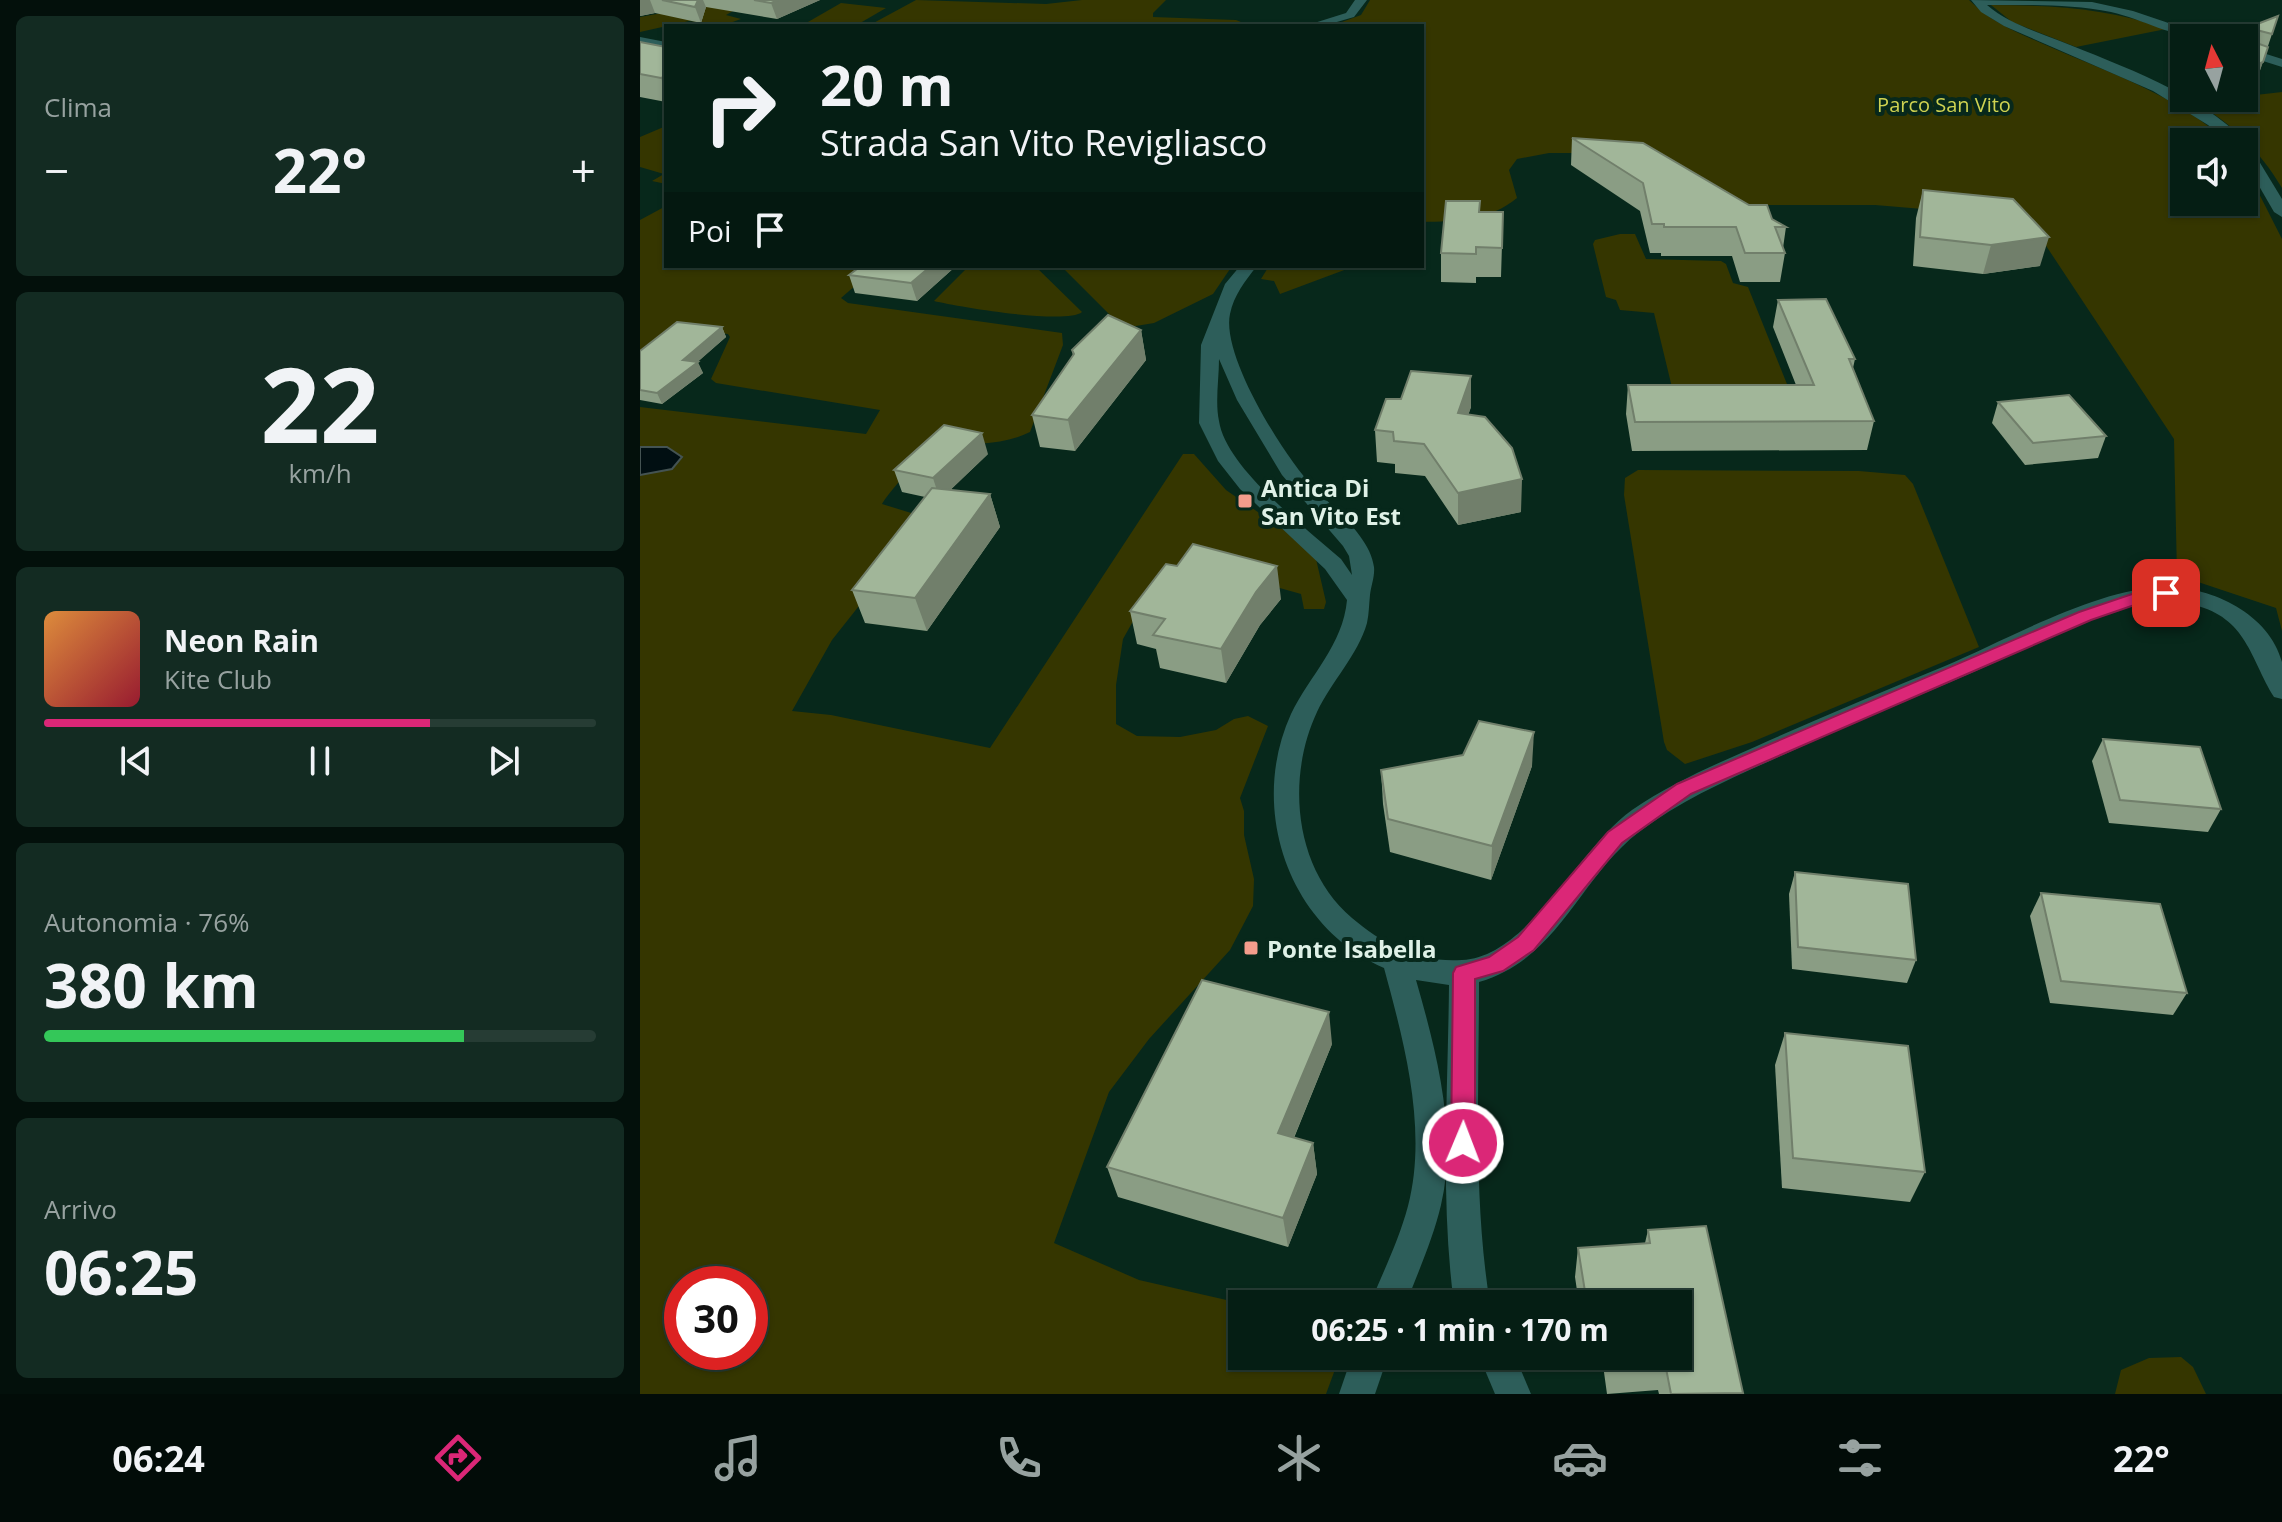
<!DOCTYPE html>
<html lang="it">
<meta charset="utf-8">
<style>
body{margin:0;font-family:"Open Sans",sans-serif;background:#132b22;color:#f1f3f6;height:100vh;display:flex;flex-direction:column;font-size:30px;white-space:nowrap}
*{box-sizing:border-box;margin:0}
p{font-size:26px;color:#97a2a0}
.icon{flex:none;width:44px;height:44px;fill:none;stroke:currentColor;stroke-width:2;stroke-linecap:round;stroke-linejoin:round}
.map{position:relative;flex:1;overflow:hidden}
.side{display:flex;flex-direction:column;gap:16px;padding:16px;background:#03100b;width:640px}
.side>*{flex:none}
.hud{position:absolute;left:24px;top:24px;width:760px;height:244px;border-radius:0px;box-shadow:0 2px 6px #0004,0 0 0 2px #263c34;background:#051e14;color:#f1f3f6;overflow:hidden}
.needle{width:52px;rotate:354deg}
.controls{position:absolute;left:1530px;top:24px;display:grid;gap:16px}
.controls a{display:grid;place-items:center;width:88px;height:88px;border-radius:0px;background:#051e14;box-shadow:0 2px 6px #0004,0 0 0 2px #263c34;font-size:40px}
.speed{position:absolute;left:24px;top:1266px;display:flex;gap:16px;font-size:40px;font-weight:700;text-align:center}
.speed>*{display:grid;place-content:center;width:104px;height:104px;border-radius:50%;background:#051e14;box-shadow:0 2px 6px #0004,0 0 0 2px #263c34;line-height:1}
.speed .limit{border:12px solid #d22;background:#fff;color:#111}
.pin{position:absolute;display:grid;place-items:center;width:68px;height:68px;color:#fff;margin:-34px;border-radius:16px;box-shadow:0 4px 12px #0006}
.me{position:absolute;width:88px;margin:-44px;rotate:1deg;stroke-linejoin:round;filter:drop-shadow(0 0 6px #0008)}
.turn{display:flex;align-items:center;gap:28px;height:168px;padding:0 24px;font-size:36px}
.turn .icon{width:104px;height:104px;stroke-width:2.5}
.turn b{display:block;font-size:56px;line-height:68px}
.then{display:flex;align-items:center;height:76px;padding:0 24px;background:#0003;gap:16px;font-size:30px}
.big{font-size:60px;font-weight:700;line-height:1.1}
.side .widget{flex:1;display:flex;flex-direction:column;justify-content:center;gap:12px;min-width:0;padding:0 28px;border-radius:12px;background:#132b22}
.side .dial{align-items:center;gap:0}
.dial b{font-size:104px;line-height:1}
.song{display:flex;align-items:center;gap:24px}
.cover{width:96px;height:96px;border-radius:12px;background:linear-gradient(135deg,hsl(30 70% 55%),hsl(350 70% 35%))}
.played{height:8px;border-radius:4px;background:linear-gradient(90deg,#db2777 70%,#263c34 70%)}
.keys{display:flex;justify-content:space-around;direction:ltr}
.heat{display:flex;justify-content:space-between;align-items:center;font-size:44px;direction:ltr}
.charge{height:12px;border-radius:6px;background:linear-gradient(90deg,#34c759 76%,#263c34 0)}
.trip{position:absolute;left:588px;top:1290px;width:464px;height:80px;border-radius:0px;background:#051e14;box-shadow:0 2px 6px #0004,0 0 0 2px #263c34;font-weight:700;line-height:80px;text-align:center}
.dock{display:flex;height:128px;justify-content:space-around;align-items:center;background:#020c08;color:#97a2a0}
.dock .icon{width:56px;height:56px}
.dock .active{color:#db2777}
.dock b{font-size:36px;color:#f1f3f6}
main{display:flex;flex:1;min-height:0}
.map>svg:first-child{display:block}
.green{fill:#353600;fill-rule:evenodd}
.water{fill:#010f12;stroke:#445352;stroke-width:2}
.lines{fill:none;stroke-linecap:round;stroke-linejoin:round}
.minor{fill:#2d5e5a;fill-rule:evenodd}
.wall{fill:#8a9d84}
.shaded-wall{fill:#717f6b}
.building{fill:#a1b699;stroke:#717f6b;stroke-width:2}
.route{fill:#db2777;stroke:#8e194d;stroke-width:2}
.poi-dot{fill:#f49d8c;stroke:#07281b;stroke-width:3}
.labels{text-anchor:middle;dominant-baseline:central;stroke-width:8;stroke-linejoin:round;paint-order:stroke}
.far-park-label{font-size:20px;fill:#ced251;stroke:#07281b}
.poi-label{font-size:24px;font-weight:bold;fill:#dff1e7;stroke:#07281b;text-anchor:start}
</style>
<main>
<section class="side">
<div class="widget"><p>Clima</p>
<div class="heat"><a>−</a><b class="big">22°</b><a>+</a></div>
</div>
<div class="widget dial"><b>22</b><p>km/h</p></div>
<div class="widget">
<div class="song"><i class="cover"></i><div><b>Neon Rain</b><p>Kite Club</p></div></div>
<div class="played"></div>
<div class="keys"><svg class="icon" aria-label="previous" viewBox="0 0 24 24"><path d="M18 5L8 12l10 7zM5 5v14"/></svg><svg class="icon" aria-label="pause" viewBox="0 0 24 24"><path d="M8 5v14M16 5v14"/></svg><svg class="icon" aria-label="next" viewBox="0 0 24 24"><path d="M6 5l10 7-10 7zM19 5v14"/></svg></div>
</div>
<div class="widget"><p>Autonomia · 76%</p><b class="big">380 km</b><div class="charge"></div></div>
<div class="widget"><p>Arrivo</p><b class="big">06:25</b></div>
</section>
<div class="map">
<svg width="1642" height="1394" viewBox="0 0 1642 1394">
<rect width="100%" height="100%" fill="#07281b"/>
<g class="green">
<path d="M 35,0 L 93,11 L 86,15 L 101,19 L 84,25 L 49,21 L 0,32 L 0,17 L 39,10 Z"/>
<path d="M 276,0 L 406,4 L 442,0 L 526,0 L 513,13 L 513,17 L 596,20 L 611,26 L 228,26 Z"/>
<path d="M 730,0 L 1329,0 C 1352,23 1378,33 1408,46 C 1469,73 1537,95 1587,142 L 1544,142 L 1544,202 L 1604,202 L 1604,164 L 1642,239 L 1642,631 L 1636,608 L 1537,575 L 1534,439 L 1385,214 L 1378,217 L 1235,205 L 1107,205 L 961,153 L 909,153 L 877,159 L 869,170 L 877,198 C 849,221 817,221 782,222 L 782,26 L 691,26 L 721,15 Z"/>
<path d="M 201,3 L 246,8 L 215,26 L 161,26 Z"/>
<path d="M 1351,5 C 1411,5 1469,8 1526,29 L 1436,47 L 1372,22 Z"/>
<path d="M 1642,92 L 1642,188 C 1620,151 1592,123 1554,102 Z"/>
<path d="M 26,126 L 26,184 L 12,181 L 24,174 L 0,167 L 0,137 Z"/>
<path d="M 26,206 L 26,266 L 238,266 L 201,298 L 208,303 L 422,333 L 423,345 L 390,432 C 359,448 314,444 280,445 C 276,469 254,484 242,504 L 281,516 L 272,539 L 192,640 L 152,711 L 191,715 L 350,748 L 543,454 L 554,454 L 586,490 L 654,537 L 676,559 L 686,602 L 684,609 L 664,609 L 661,594 L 587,573 L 501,607 L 483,639 L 476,685 L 476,724 L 497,736 L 540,737 L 576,730 L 594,719 L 608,716 L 628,726 L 600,798 L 604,811 L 604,835 L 614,879 L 613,906 L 590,950 L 509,1039 L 469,1092 L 414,1243 L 499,1280 L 604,1304 L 602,1356 L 700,1356 L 686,1394 L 0,1394 L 0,407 L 226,434 L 240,410 L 76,383 L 71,379 L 90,337 L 88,334 C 54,330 26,327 0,351 L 0,220 ZM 42,1284 L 110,1284 L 110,1352 L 42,1352 Z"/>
<path d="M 980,234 L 995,234 L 1006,259 L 1081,261 L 1086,264 L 1093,283 L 1108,287 L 1153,399 L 1036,404 L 1014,313 L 980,310 L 976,300 L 966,297 L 953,244 L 955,240 Z"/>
<path d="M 329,266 L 395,266 L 442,312 C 427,325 318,307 294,301 Z"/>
<path d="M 421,266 L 592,266 L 573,294 L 514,323 L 496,326 L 483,325 L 473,318 Z"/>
<path d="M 629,266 L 715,266 L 640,294 L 634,281 L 621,279 Z"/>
<path d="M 998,470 L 1219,471 L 1265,475 L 1273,484 L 1339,647 L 1112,742 L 1045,764 L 1027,750 L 1024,742 L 984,495 L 985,478 Z"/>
<path d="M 1541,1357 L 1553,1367 L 1566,1394 L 1475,1394 L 1481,1370 L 1509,1358 Z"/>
</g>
<path class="water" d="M 0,447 L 27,447 L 42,457 L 32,469 L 0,475 Z"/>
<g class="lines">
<g class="minor">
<path d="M 715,0 L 727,0 L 714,17 L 683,26 L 671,24 L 706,13 Z"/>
<path d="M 1331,0 L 1452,2 L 1493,11 L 1564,35 L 1566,38 C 1533,38 1503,19 1471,12 C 1430,4 1389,5 1347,5 C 1368,23 1395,31 1420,41 C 1479,65 1562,94 1605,142 L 1589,142 L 1568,125 L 1513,91 L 1364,26 L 1341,12 Z"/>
<path d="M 0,37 L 26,42 L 26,50 L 0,45 Z"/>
<path d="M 1604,47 L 1642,59 L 1642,67 L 1604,55 Z"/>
<path d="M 1604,144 L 1611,148 L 1642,199 L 1642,217 L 1634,212 L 1604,160 Z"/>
<path d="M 600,266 L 617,266 C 605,281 594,295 590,314 C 581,356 644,456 673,487 C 693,508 730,536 734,567 C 735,576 731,586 730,595 C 729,604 729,614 727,623 C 718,655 691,682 677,712 C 646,778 654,869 712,918 C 744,945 779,963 822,960 C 889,957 939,847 992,810 C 1031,783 1074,765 1117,746 C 1179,718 1242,692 1305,666 C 1366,640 1458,588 1524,587 C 1570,586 1629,613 1642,662 C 1642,673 1642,688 1642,699 L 1634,697 C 1610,658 1607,618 1554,605 C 1534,600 1514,601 1494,606 C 1432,622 1374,655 1315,680 C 1254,706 1192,732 1132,760 C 1085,781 1040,801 999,832 C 938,879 920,958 839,982 C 839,1089 833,1198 850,1304 L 814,1304 C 800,1199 808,1091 809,985 L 776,980 C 796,1050 818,1132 801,1205 C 793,1239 778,1272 766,1304 L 730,1304 C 743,1272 759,1240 768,1206 C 788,1129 764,1042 744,968 C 648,927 608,808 651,714 C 670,675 703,645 707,600 L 685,569 L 600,489 L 578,461 L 559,423 L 561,345 L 585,284 ZM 579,359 L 597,400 L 642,475 L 703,546 L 709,556 L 712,575 L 701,559 C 666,528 586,468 579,421 C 575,402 579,379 579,359 Z"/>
<path d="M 712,1356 L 748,1356 L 735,1394 L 699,1394 Z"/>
<path d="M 839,1356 L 875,1356 L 891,1394 L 855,1394 Z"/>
</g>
</g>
<g class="wall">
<path d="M 0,0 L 180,0 L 137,19 L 66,7 L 61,23 L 15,13 L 0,16 Z"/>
<path d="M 1638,16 L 1617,79 L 1604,84 L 1604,38 L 1581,38 Z"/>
<path d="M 0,42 L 26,47 L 26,102 L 0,97 Z"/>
<path d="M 932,138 L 1132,219 L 1146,227 L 1143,248 L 1145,253 L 1140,282 L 1100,282 L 1092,256 L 1021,256 L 1021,253 L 1010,253 L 1000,211 L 931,165 Z"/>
<path d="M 1283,190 L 1400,266 L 1343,274 L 1273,266 L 1276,218 Z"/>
<path d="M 840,212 L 863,212 L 861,277 L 836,277 L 836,283 L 801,282 L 801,253 Z"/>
<path d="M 221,266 L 316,266 L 277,301 L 215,293 L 209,275 Z"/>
<path d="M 1138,300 L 1215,359 L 1213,368 L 1234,421 L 1227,450 L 992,451 L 986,414 L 988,385 L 1156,385 L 1133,327 Z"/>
<path d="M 82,327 L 86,337 L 57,362 L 63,373 L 22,404 L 0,400 L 0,351 Z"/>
<path d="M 501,330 L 506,360 L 435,451 L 400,447 L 392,415 L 433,356 L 432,350 Z"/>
<path d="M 831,376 L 831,407 L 828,415 L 881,512 L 818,525 L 785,476 L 755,473 L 755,464 L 737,462 L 735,430 L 761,399 Z"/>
<path d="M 1358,402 L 1466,436 L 1458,458 L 1385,465 L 1352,423 Z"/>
<path d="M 348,454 L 310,490 L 350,494 L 360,527 L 287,631 L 225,623 L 212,590 L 285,497 L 262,492 L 254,470 Z"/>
<path d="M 641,599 L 620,625 L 586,683 L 520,668 L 516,649 L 497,644 L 490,611 Z"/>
<path d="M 1463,739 L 1581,809 L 1568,832 L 1469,823 L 1452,761 Z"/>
<path d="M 892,766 L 851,880 L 750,852 L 743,804 L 741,770 Z"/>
<path d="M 1155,872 L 1276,960 L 1267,983 L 1152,969 L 1149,894 Z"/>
<path d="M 1401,893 L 1547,993 L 1533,1015 L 1410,1003 L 1390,916 Z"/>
<path d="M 1145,1033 L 1285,1172 L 1270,1202 L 1142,1188 L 1135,1065 Z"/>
<path d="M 692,1044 L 654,1138 L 673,1143 L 677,1174 L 648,1247 L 478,1197 L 467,1167 Z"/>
<path d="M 1066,1226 L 1102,1394 L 1019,1394 L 1018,1390 L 967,1394 L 963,1365 L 948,1366 L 946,1356 L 1038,1356 L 1038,1304 L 939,1304 L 935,1277 L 938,1248 L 1005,1243 L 1008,1230 Z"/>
</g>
<g class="shaded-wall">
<path d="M 0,0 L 10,0 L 15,13 L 0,16 Z"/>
<path d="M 58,0 L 63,0 L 66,7 L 61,23 L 55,7 Z"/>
<path d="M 138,0 L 180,0 L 137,19 L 131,3 Z"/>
<path d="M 1623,62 L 1617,79 L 1604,84 L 1609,68 Z"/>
<path d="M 26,76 L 26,90 L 21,78 Z"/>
<path d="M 1409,237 L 1400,266 L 1343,274 L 1351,245 Z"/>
<path d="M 291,266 L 316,266 L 277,301 L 271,283 Z"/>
<path d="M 82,327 L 86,337 L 52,367 L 58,362 L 63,373 L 22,404 L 17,393 L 43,360 Z"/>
<path d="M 501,330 L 506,360 L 435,451 L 428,420 Z"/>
<path d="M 831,376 L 831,407 L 818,445 L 818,413 Z"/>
<path d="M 342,433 L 348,454 L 300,500 L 293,478 Z"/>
<path d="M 882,479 L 881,512 L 818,525 L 818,493 Z"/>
<path d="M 350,494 L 360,527 L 287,631 L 275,598 Z"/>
<path d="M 637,566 L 641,599 L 620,625 L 586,683 L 581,649 L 616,592 Z"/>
<path d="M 894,732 L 892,766 L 851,880 L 852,846 Z"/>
<path d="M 689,1012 L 692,1044 L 643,1164 L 638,1133 Z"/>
<path d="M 673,1143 L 677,1174 L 648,1247 L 643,1218 Z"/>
</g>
<g class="building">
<path d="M 22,0 L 58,0 L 55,7 Z"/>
<path d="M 114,0 L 138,0 L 131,3 Z"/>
<path d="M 1638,16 L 1632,34 L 1609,28 L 1608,40 L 1628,47 L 1623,62 L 1609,68 L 1604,66 L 1604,38 L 1581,38 Z"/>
<path d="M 0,42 L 26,47 L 26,76 L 21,78 L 0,74 Z"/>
<path d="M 932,138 L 1003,143 L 1109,205 L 1127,205 L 1132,219 L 1146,227 L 1135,227 L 1145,253 L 1105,253 L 1096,227 L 1024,227 L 1024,224 L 1012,224 L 1003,183 Z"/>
<path d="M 1283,190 L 1373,199 L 1409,237 L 1351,245 L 1280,237 Z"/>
<path d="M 806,201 L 840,201 L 839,212 L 863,212 L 862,248 L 836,247 L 836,254 L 801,253 Z"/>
<path d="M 221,266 L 291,266 L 271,283 L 209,275 Z"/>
<path d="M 1186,299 L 1215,359 L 1209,359 L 1234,421 L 995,422 L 988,385 L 1174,385 L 1138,300 Z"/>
<path d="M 468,315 L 501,330 L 428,420 L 392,415 L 434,354 L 432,350 Z"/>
<path d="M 37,322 L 82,327 L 43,360 L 58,362 L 17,393 L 0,390 L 0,351 Z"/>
<path d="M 771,371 L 831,376 L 818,413 L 845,417 L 872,448 L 882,479 L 818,493 L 784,444 L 754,441 L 753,432 L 735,430 L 746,399 L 761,399 Z"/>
<path d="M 1429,395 L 1466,436 L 1393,443 L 1358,402 Z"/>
<path d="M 304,425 L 342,433 L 293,478 L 254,470 Z"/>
<path d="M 292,488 L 350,494 L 275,598 L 212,590 Z"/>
<path d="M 553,544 L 637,566 L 616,592 L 581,649 L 513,635 L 525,619 L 490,611 L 526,564 L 537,566 Z"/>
<path d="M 839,721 L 894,732 L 852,846 L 748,819 L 741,770 L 823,755 Z"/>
<path d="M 1463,739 L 1560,747 L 1581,809 L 1480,800 Z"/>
<path d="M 1155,872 L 1268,884 L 1276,960 L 1158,947 Z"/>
<path d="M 1401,893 L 1520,904 L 1547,993 L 1421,981 Z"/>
<path d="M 562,980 L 689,1012 L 638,1133 L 673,1143 L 643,1218 L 467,1167 Z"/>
<path d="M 1145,1033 L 1268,1046 L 1285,1172 L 1153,1158 Z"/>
<path d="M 1066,1226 L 1103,1393 L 1031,1394 L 1025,1363 L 973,1368 L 971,1356 L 1038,1356 L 1038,1304 L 947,1304 L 938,1248 L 1010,1243 L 1008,1230 Z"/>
</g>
<path class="route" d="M 1526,588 L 1532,590 L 1534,593 L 1532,597 L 1506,601 L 1451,620 L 1051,794 L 982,843 L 894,950 L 863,971 L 835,979 L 835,1143 L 831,1151 L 823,1154 L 814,1151 L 811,1143 L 813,973 L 816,967 L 849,957 L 878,937 L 968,832 L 1037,784 L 1439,612 L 1498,592 Z"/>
<g class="poi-dot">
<rect x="597" y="493" width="16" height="16" rx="4"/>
<rect x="603" y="940" width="16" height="16" rx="4"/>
</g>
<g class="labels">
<g class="far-park-label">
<text x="1304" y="104">Parco San Vito</text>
</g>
<g class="poi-label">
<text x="621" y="487">Antica Di<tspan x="621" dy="28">San Vito Est</tspan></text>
<text x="627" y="948">Ponte Isabella</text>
</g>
</g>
</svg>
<div class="controls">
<a><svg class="needle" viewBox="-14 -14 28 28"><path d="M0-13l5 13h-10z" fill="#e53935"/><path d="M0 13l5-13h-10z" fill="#97a2a0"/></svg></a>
<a><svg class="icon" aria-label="sound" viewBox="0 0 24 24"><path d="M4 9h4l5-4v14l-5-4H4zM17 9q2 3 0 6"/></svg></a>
</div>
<div class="speed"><div class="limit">30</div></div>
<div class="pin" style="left:1526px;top:593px;background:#d93025"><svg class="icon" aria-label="arrive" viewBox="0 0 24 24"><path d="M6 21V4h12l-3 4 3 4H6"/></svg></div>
<svg class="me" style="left:823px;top:1143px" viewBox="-20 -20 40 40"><circle r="17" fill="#db2777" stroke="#fff" stroke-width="3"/><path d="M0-11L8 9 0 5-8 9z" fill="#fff"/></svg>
<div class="trip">06:25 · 1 min · 170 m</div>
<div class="hud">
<div class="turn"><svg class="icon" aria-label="right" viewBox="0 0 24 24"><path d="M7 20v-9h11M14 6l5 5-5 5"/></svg><div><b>20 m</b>Strada San Vito Revigliasco</div></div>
<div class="then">Poi<svg class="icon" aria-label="arrive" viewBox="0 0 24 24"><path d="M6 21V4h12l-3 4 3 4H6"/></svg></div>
</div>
</div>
</main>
<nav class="dock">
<b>06:24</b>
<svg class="icon active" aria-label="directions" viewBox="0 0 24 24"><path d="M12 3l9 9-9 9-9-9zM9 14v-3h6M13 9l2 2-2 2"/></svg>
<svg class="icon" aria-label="music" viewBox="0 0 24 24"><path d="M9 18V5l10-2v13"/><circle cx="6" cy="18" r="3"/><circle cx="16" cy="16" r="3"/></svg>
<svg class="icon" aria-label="phone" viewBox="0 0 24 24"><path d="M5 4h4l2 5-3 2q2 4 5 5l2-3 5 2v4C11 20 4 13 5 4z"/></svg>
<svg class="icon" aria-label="climate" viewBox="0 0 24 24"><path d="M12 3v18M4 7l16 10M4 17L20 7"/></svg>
<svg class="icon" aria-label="car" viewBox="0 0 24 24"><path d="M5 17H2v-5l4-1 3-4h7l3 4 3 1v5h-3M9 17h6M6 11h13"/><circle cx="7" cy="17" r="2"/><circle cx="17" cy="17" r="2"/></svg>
<svg class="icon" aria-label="filters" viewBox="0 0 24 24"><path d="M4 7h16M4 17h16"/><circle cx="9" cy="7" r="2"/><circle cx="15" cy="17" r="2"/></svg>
<b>22°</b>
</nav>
